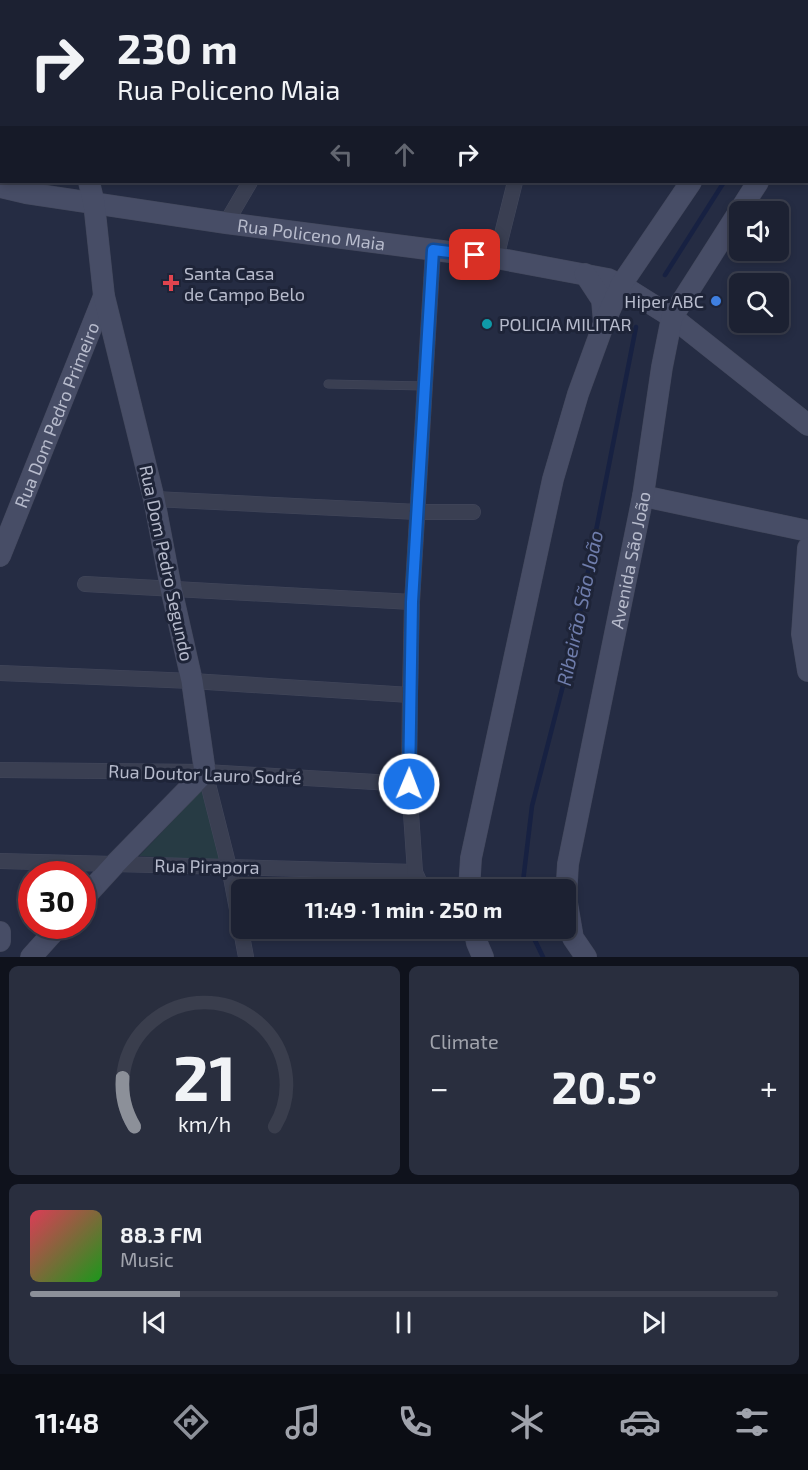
<!DOCTYPE html>
<meta charset="utf-8">
<style>
body{margin:0;font-family:"Exo 2",sans-serif;background:#292e3e;color:#f1f3f6;height:100vh;display:flex;flex-direction:column;font-size:22px;white-space:nowrap}
*{box-sizing:border-box;margin:0}
p{font-size:20px;color:#a0a3ac}
.icon{flex:none;width:33px;height:33px;fill:none;stroke:currentColor;stroke-width:2;stroke-linecap:round;stroke-linejoin:round}
.map{position:relative;height:957px;overflow:hidden}
.drawer{display:flex;flex-direction:column;gap:9px;padding:9px;background:#0f121c;flex:1}
.drawer>*{flex:none}
.banner{position:absolute;left:0px;top:0px;width:808px;height:183px;box-shadow:0 3px 9px #0003,0 0 0 2px #3a3e4d;background:#1c2132;color:#f1f3f6;overflow:hidden}
.controls{position:absolute;left:729px;top:201px;display:grid;gap:12px}
.controls a{display:grid;place-items:center;width:60px;height:60px;border-radius:9px;background:#1c2132;box-shadow:0 3px 9px #0003,0 0 0 2px #3a3e4d;font-size:30px}
.speed{position:absolute;left:18px;top:861px;display:flex;gap:12px;font-size:30px;font-weight:700;text-align:center}
.speed>*{display:grid;place-content:center;width:78px;height:78px;border-radius:50%;background:#1c2132;box-shadow:0 3px 9px #0003,0 0 0 2px #3a3e4d;line-height:1}
.speed .limit{border:9px solid #d22;background:#fff;color:#111}
.pin{position:absolute;display:grid;place-items:center;width:51px;height:51px;color:#fff;margin:-26px;border-radius:12px;box-shadow:0 3px 9px #0006}
.me{position:absolute;width:66px;margin:-33px;rotate:1deg;stroke-linejoin:round;filter:drop-shadow(0 0 4px #0008)}
.turn{display:flex;align-items:center;gap:21px;height:126px;padding:0 18px;font-size:27px}
.turn .icon{width:78px;height:78px;stroke-width:2.5}
.turn b{display:block;font-size:42px;line-height:51px}
.lanes{display:flex;align-items:center;height:57px;padding:0 18px;background:#0003;justify-content:center;gap:30px;direction:ltr}
.lanes .off{opacity:.35}
.big{font-size:45px;font-weight:700;line-height:1.1}
.drawer .tile{flex:1;display:flex;flex-direction:column;justify-content:center;gap:9px;min-width:0;padding:0 21px;border-radius:9px;background:#292e3e}
.drawer .dial{align-items:center;gap:0}
.dial svg{height:156px;overflow:visible;fill:none;stroke:#3a3e4d;stroke-width:7;stroke-linecap:round;text-anchor:middle}
.dial text{fill:#f1f3f6;stroke:none}
.song{display:flex;align-items:center;gap:18px}
.cover{width:72px;height:72px;border-radius:9px;background:linear-gradient(135deg,hsl(350 70% 55%),hsl(120 70% 35%))}
.played{height:6px;border-radius:3px;background:linear-gradient(90deg,#8c9099 20%,#3a3e4d 20%)}
.keys{display:flex;justify-content:space-around;direction:ltr}
.heat{display:flex;justify-content:space-between;align-items:center;font-size:33px;direction:ltr}
.drawer .tiles{flex:1;display:grid;gap:9px;grid-template-columns:1fr 1fr}
.tile:last-child{grid-column:span 2}
.trip{position:absolute;left:231px;top:879px;width:345px;height:60px;border-radius:9px;background:#1c2132;box-shadow:0 3px 9px #0003,0 0 0 2px #3a3e4d;font-weight:700;line-height:60px;text-align:center}
.tabs{display:flex;height:96px;justify-content:space-around;align-items:center;background:#0b0d14;color:#a0a3ac}
.tabs .icon{width:42px;height:42px}
.tabs .selected{color:#8c9099}
.tabs b{font-size:27px;color:#f1f3f6}
.map>svg:first-child{display:block}
.green{fill:#273b44}
.lines{fill:none;stroke-linecap:round;stroke-linejoin:round}
.stream{stroke:#172142;stroke-width:4.5}
.lane-casing{stroke:#43485c;stroke-width:9}
.street-casing{stroke:#43485c;stroke-width:16}
.secondary-casing{stroke:#43485c;stroke-width:22}
.lane{stroke:#3a3f52;stroke-width:8}
.street{stroke:#3a3f52;stroke-width:15}
.secondary{stroke:#474d66;stroke-width:21}
.route-casing{stroke:#114b97;stroke-width:15}
.route{stroke:#1a73e8;stroke-width:10}
.health-dot{fill:#e0444e;stroke:#1e2438;stroke-width:2}
.shop-dot{fill:#3f7fe0;stroke:#1e2438;stroke-width:2}
.culture-dot{fill:#0f9aa8;stroke:#1e2438;stroke-width:2}
.labels{text-anchor:middle;dominant-baseline:central;stroke-width:6;stroke-linejoin:round;paint-order:stroke}
.street-label{font-size:18px;fill:#b7bbcc;stroke:#1e2438}
.poi-label{font-size:18px;fill:#b7bbcc;stroke:#1e2438;text-anchor:start}
.water-label{font-size:20px;font-style:italic;fill:#6f7dac;stroke:#1e2438}
</style>
<div class="map">
<svg width="808" height="957" viewBox="0 0 808 957">
<rect width="100%" height="100%" fill="#252c43"/>
<path class="green" d="M 204,788 L 221,861 L 139,856 Z"/>
<g class="lines">
<g class="stream">
<path d="M 807,49 L 808,48"/>
<path d="M 665,275 L 724,182"/>
<path d="M 522,890 L 532,806 L 574,643 L 636,327"/>
<path d="M 529,928 L 543,957"/>
</g>
<g class="lane-casing">
<g id="lane">
<path d="M 807,152 L 808,152"/>
<path d="M 328,384 L 425,386"/>
</g>
</g>
<g class="street-casing">
<g id="street">
<path d="M 479,0 L 482,2"/>
<path d="M 355,2 L 356,0"/>
<path d="M 625,2 L 626,0"/>
<path d="M 0,29 L 2,29"/>
<path d="M 0,140 L 2,143"/>
<path d="M 226,223 L 250,182"/>
<path d="M 496,258 L 515,182"/>
<path d="M 154,499 L 418,512 L 473,512"/>
<path d="M 85,584 L 412,602"/>
<path d="M 0,673 L 192,681 L 410,695"/>
<path d="M 0,770 L 205,772 L 409,784"/>
<path d="M 205,772 L 229,867 L 246,957"/>
<path d="M 0,861 L 415,872"/>
<path d="M 423,890 L 415,872 L 409,784 L 410,695 L 412,602 L 433,250"/>
</g>
</g>
<g class="secondary-casing">
<g id="secondary">
<path d="M 42,0 L 42,2"/>
<path d="M 807,8 L 808,7"/>
<path d="M 807,103 L 808,101"/>
<path id="s1" d="M 0,187 L 26,193 L 226,223 L 496,258 L 608,279 L 621,285 L 672,317 L 808,425"/>
<path d="M 585,274 L 602,300 L 604,323"/>
<path d="M 643,496 L 808,531"/>
<path d="M 808,548 L 802,634 L 808,671"/>
<path id="s2" d="M 0,556 L 104,296"/>
<path d="M 469,890 L 471,858 L 553,479 L 578,394 L 604,323 L 621,285 L 691,182"/>
<path d="M 82,900 L 115,864 L 205,772 L 192,681 L 171,588 L 154,499 L 104,296 L 94,203 L 89,182"/>
<path d="M 474,928 L 477,943 L 483,957"/>
<path d="M 0,932 L 0,941"/>
<path d="M 31,957 L 59,926"/>
<path id="s3" d="M 586,957 L 573,938 L 566,897 L 568,864 L 643,496 L 662,367 L 672,317 L 758,182"/>
</g>
</g>
<use href="#lane" class="lane"/>
<use href="#street" class="street"/>
<use href="#secondary" class="secondary"/>
</g>
<g class="lines">
<g class="route-casing">
<path id="route" d="M 409,784 L 412,602 L 433,250 L 475,255"/>
</g>
<use href="#route" class="route"/>
</g>
<path class="health-dot" d="M168 274h6v6h6v6h-6v6h-6v-6h-6v-6h6z"/>
<circle class="shop-dot" cx="716" cy="301" r="6"/>
<circle class="culture-dot" cx="487" cy="324" r="6"/>
<g class="labels">
<g class="street-label">
<text stroke="none"><textPath href="#s1" startOffset="315">Rua Policeno Maia</textPath></text>
<text stroke="none"><textPath href="#s2" startOffset="152">Rua Dom Pedro Primeiro</textPath></text>
<text stroke="none"><textPath href="#s3" startOffset="408">Avenida São João</textPath></text>
<text transform="translate(167 563) rotate(78)">Rua Dom Pedro Segundo</text>
<text transform="translate(205 774) rotate(2)">Rua Doutor Lauro Sodré</text>
<text transform="translate(207 866) rotate(1)">Rua Pirapora</text>
</g>
<g class="poi-label">
<text x="184" y="273">Santa Casa<tspan x="184" dy="21">de Campo Belo</tspan></text>
<text x="704" y="301" text-anchor="end">Hiper ABC</text>
<text x="499" y="324">POLICIA MILITAR</text>
</g>
<g class="water-label">
<text transform="translate(579 608) rotate(-78)">Ribeirão São João</text>
</g>
</g>
</svg>
<div class="controls">
<a><svg class="icon" aria-label="sound" viewBox="0 0 24 24"><path d="M4 9h4l5-4v14l-5-4H4zM17 9q2 3 0 6"/></svg></a>
<a><svg class="icon" aria-label="search" viewBox="0 0 24 24"><circle cx="10" cy="10" r="6"/><path d="M15 15l6 6"/></svg></a>
</div>
<div class="speed"><div class="limit">30</div></div>
<div class="pin" style="left:475px;top:255px;background:#d93025"><svg class="icon" aria-label="arrive" viewBox="0 0 24 24"><path d="M6 21V4h12l-3 4 3 4H6"/></svg></div>
<svg class="me" style="left:409px;top:784px" viewBox="-20 -20 40 40"><circle r="17" fill="#1a73e8" stroke="#fff" stroke-width="3"/><path d="M0-11L8 9 0 5-8 9z" fill="#fff"/></svg>
<div class="trip">11:49 · 1 min · 250 m</div>
<div class="banner">
<div class="turn"><svg class="icon" aria-label="right" viewBox="0 0 24 24"><path d="M7 20v-9h11M14 6l5 5-5 5"/></svg><div><b>230 m</b>Rua Policeno Maia</div></div>
<div class="lanes"><svg class="icon off" aria-label="left" viewBox="0 0 24 24"><path d="M17 20v-9H6M10 6l-5 5 5 5"/></svg><svg class="icon off" aria-label="ahead" viewBox="0 0 24 24"><path d="M12 20V5M6 11l6-6 6 6"/></svg><svg class="icon" aria-label="right" viewBox="0 0 24 24"><path d="M7 20v-9h11M14 6l5 5-5 5"/></svg></div>
</div>
</div>
<section class="drawer">
<div class="tiles">
<div class="tile dial"><svg viewBox="0 0 100 80">
<path d="M14 69A42 42 0 1 1 86 69"/>
<path d="M14 69A42 42 0 0 1 8 44" stroke="#8c9099"/>
<text x="50" y="56" font-size="32" font-weight="700">21</text>
<text x="50" y="72" font-size="11">km/h</text>
</svg></div>
<div class="tile"><p>Climate</p>
<div class="heat"><a>−</a><b class="big">20.5°</b><a>+</a></div>
</div>
<div class="tile">
<div class="song"><i class="cover"></i><div><b>88.3 FM</b><p>Music</p></div></div>
<div class="played"></div>
<div class="keys"><svg class="icon" aria-label="previous" viewBox="0 0 24 24"><path d="M18 5L8 12l10 7zM5 5v14"/></svg><svg class="icon" aria-label="pause" viewBox="0 0 24 24"><path d="M8 5v14M16 5v14"/></svg><svg class="icon" aria-label="next" viewBox="0 0 24 24"><path d="M6 5l10 7-10 7zM19 5v14"/></svg></div>
</div>
</div>
</section>
<nav class="tabs">
<b>11:48</b>
<svg class="icon selected" aria-label="directions" viewBox="0 0 24 24"><path d="M12 3l9 9-9 9-9-9zM9 14v-3h6M13 9l2 2-2 2"/></svg>
<svg class="icon" aria-label="music" viewBox="0 0 24 24"><path d="M9 18V5l10-2v13"/><circle cx="6" cy="18" r="3"/><circle cx="16" cy="16" r="3"/></svg>
<svg class="icon" aria-label="phone" viewBox="0 0 24 24"><path d="M5 4h4l2 5-3 2q2 4 5 5l2-3 5 2v4C11 20 4 13 5 4z"/></svg>
<svg class="icon" aria-label="climate" viewBox="0 0 24 24"><path d="M12 3v18M4 7l16 10M4 17L20 7"/></svg>
<svg class="icon" aria-label="car" viewBox="0 0 24 24"><path d="M5 17H2v-5l4-1 3-4h7l3 4 3 1v5h-3M9 17h6M6 11h13"/><circle cx="7" cy="17" r="2"/><circle cx="17" cy="17" r="2"/></svg>
<svg class="icon" aria-label="filters" viewBox="0 0 24 24"><path d="M4 7h16M4 17h16"/><circle cx="9" cy="7" r="2"/><circle cx="15" cy="17" r="2"/></svg>
</nav>
